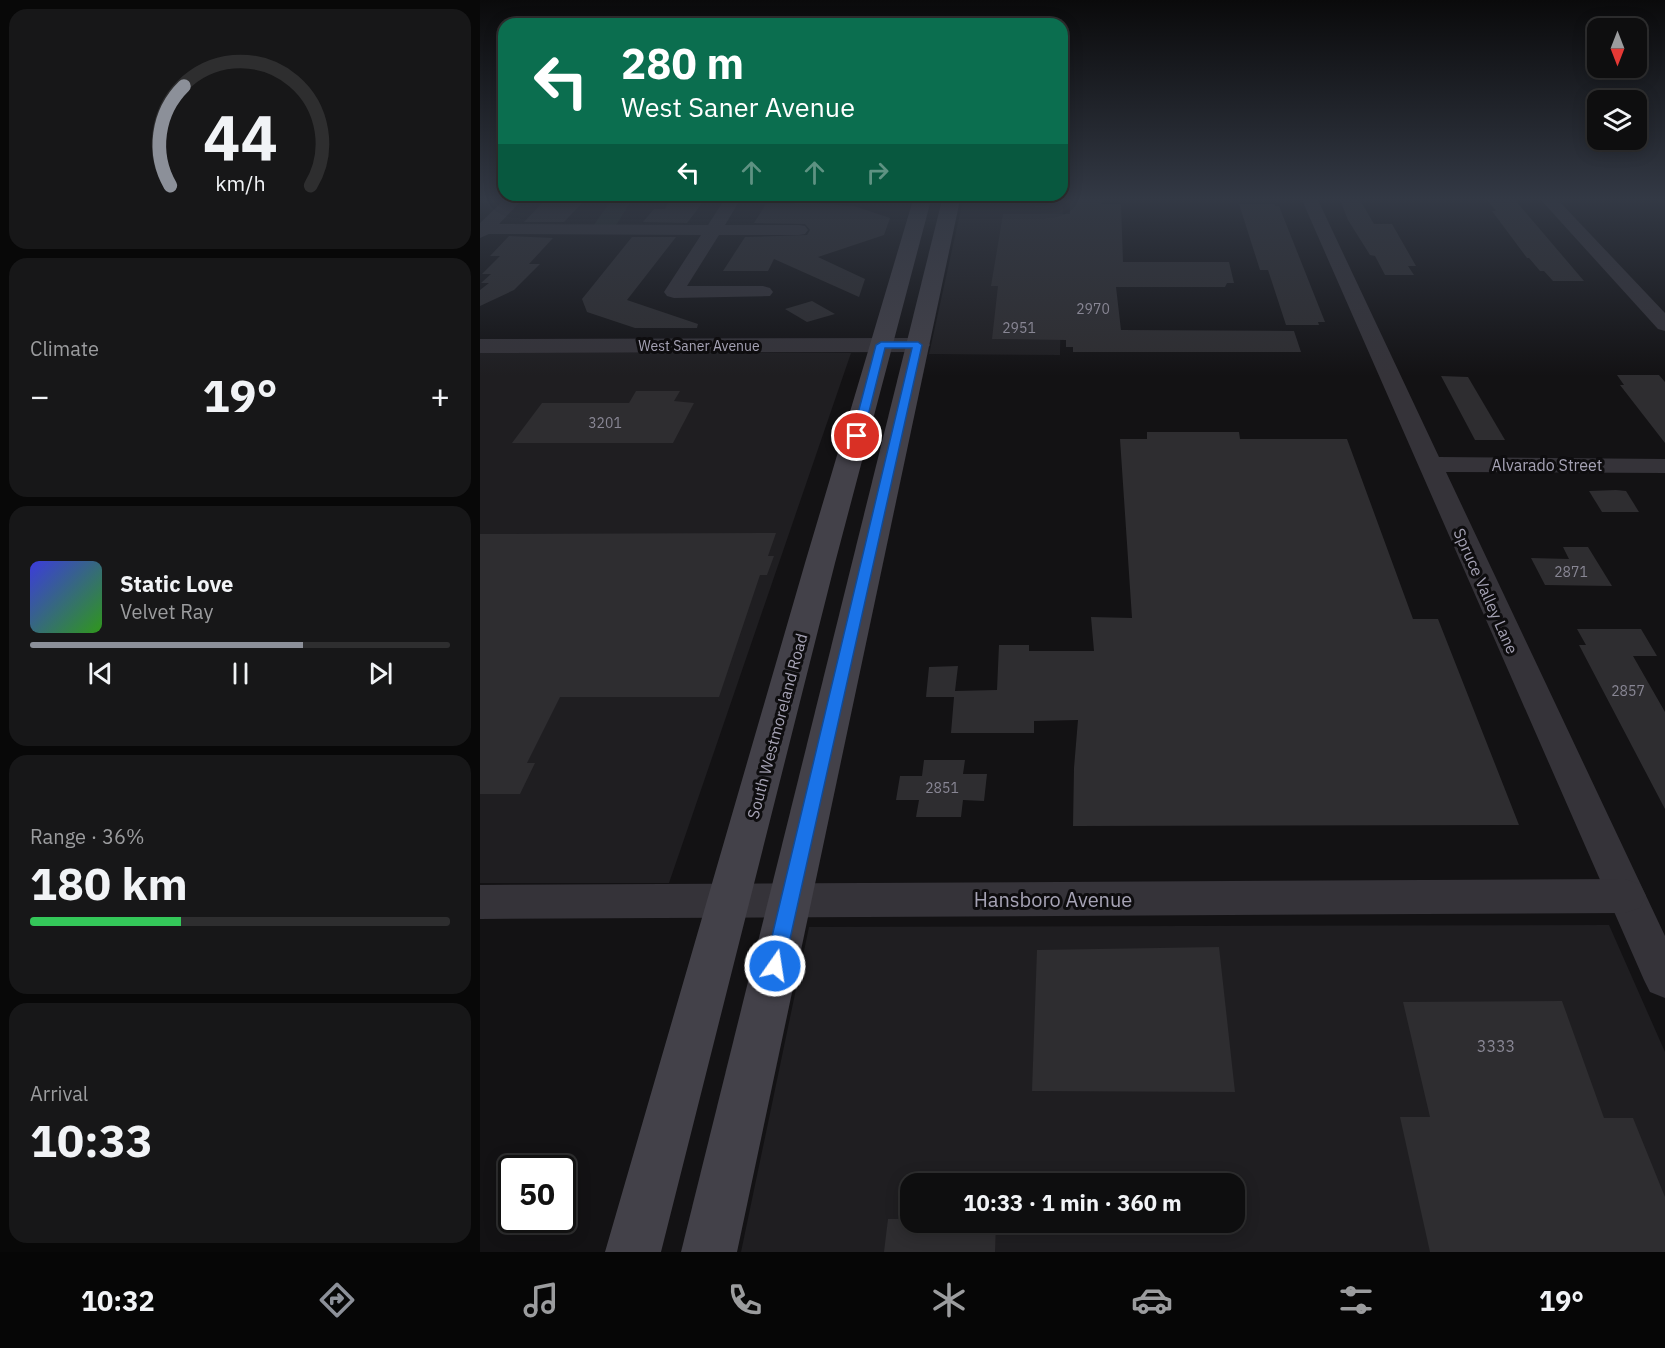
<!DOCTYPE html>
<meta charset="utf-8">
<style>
body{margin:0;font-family:"IBM Plex Sans",sans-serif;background:#171718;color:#f1f3f6;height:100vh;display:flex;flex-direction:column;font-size:22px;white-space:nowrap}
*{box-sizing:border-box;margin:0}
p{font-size:20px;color:#9b9c9e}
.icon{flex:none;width:33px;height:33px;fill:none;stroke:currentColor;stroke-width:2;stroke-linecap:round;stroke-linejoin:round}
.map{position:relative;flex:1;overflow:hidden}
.drawer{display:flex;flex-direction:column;gap:9px;padding:9px;background:#080808;width:480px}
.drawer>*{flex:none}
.hud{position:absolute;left:18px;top:18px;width:570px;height:183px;border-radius:18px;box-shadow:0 3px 15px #0003,0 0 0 2px #2e2e2f;background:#0b6e4f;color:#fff;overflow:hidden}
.needle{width:39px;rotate:180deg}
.tools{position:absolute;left:1107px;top:18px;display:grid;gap:12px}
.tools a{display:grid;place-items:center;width:60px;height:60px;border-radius:12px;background:#0e0e0f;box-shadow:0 3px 15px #0003,0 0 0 2px #2e2e2f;font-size:30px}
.speed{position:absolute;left:18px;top:1155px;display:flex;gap:12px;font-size:30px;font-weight:700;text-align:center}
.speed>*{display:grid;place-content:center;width:78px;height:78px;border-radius:50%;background:#0e0e0f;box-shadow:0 3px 15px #0003,0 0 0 2px #2e2e2f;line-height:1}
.speed .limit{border:3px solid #111;border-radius:9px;background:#fff;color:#111}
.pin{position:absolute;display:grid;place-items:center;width:51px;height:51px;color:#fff;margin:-26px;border:3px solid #fff;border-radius:50%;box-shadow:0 2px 6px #0007}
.me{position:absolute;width:66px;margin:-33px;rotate:13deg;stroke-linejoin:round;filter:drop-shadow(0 0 4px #0008)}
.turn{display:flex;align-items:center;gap:21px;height:126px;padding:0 24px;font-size:27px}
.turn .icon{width:78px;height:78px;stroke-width:2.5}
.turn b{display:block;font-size:42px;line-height:51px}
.lanes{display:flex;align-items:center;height:57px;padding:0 24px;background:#0003;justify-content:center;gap:30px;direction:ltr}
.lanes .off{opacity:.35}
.big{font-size:45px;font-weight:700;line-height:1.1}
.drawer .tile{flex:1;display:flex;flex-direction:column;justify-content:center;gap:9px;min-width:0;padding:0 21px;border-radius:18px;background:#171718}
.drawer .dial{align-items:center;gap:0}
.dial svg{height:156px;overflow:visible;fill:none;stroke:#2e2e2f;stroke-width:7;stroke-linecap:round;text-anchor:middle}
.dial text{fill:#f1f3f6;stroke:none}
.song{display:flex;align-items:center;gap:18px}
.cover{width:72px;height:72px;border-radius:9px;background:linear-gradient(135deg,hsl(240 70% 55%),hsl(110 70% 35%))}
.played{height:6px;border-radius:3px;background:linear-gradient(90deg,#8c9099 65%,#2e2e2f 65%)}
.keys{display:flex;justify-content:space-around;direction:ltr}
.heat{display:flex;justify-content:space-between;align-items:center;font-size:33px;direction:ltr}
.charge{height:9px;border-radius:4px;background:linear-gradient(90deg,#34c759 36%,#2e2e2f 0)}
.trip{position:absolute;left:420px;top:1173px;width:345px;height:60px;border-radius:18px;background:#0e0e0f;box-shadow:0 3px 15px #0003,0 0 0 2px #2e2e2f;font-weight:700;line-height:60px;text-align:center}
.menu{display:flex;height:96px;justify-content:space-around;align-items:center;background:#060606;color:#9b9c9e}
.menu .icon{width:42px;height:42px}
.menu .on{color:#8c9099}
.menu b{font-size:27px;color:#f1f3f6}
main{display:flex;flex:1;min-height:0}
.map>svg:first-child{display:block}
.built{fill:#1f1e21;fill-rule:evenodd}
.green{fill:#1e2723}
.building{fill:#2e2d30}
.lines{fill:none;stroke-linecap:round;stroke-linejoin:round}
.minor{fill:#353339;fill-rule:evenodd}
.tertiary{fill:#353339;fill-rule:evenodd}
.secondary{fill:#434149;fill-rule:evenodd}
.route{fill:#1a73e8;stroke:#114b97;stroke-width:1.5}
.labels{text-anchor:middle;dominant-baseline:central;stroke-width:6;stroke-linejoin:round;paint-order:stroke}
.number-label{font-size:14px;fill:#888694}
.far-street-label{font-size:14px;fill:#a6a3b5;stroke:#0e0d0f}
.street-label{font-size:16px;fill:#a6a3b5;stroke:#0e0d0f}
.near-number-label{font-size:16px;fill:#888694}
.near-street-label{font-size:20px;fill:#a6a3b5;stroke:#0e0d0f}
</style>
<main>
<section class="drawer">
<div class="tile dial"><svg viewBox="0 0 100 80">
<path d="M14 69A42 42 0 1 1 86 69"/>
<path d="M14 69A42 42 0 0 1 21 18" stroke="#8c9099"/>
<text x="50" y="56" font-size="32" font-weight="700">44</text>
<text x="50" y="72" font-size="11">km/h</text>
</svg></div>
<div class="tile"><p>Climate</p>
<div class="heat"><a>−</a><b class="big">19°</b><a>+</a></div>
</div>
<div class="tile">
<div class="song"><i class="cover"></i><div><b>Static Love</b><p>Velvet Ray</p></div></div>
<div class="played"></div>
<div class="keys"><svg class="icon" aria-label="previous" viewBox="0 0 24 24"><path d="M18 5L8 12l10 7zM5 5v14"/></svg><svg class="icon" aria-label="pause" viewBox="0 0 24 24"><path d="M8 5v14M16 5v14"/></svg><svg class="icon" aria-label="next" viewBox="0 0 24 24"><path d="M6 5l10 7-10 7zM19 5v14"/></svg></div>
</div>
<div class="tile"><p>Range · 36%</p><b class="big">180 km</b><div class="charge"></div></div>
<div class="tile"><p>Arrival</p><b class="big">10:33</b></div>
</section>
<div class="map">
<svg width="1185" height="1252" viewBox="0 0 1185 1252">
<rect width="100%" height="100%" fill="#131214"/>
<g class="built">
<path d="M 483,200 L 583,200 L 580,355 L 449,354 Z"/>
<path d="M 0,353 L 371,353 L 189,883 L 0,883 Z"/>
<path d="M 1129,925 L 1185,1052 L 1185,1252 L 261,1252 L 329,927 ZM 430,1184 L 754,1184 L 754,1222 L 430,1222 Z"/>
</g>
<path class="green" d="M 131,200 L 152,200 L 136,225 L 114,225 Z"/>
<g class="building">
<path d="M 190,200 L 223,202 L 207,223 L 163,222 L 174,209 L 185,209 Z"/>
<path d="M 590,200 L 622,200 L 621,204 L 641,204 L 643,262 L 749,262 L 754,283 L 747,283 L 745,287 L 636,287 L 641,330 L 814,331 L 821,352 L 593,352 L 593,347 L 586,347 L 586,340 L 512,339 L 518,286 L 511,286 L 523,214 L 590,214 Z"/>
<path d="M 860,200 L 880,200 L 894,224 L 912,224 L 936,266 L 928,266 L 934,275 L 905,275 L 895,256 L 890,255 L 868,220 Z"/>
<path d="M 1007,200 L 1035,200 L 1104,281 L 1073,281 L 1064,271 L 1060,271 L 1049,258 L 1047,258 L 1012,211 L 1016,211 Z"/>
<path d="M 64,201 L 104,201 L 84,222 L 44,222 Z"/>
<path d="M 317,202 L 374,206 L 410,218 L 404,235 L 338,257 L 385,279 L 379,297 L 294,259 L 288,271 L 243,271 L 265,237 L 327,235 L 330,230 L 325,224 L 274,223 L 286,204 L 314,204 Z"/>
<path d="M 759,204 L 795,204 L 795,206 L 799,206 L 845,322 L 838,322 L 839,325 L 806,325 L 788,270 L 780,270 Z"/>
<path d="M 29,236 L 73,238 L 49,264 L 60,264 L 34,290 L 0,306 L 0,290 L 9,283 L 1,283 L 11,274 L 2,274 L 20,256 L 10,256 Z"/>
<path d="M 152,237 L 196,237 L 147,300 L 218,324 L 217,328 L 155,328 L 107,312 L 102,299 Z"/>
<path d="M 332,301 L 355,314 L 327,322 L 305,309 Z"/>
<path d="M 1137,375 L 1179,375 L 1185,382 L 1185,443 L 1140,385 L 1144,385 Z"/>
<path d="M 961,376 L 988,377 L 1025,440 L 995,440 Z"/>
<path d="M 156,391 L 200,391 L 194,401 L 214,403 L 193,443 L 32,443 L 62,403 L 149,403 Z"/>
<path d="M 667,432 L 759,432 L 760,439 L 867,439 L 933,619 L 958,619 L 1039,825 L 593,826 L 594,768 L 598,720 L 554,721 L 554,733 L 471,733 L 474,697 L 446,697 L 449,667 L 478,666 L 475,691 L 517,690 L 519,645 L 549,645 L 549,651 L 614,651 L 611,617 L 652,618 L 640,439 L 667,439 Z"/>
<path d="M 1136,490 L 1146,491 L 1159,512 L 1122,512 L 1109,491 Z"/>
<path d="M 296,533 L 288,556 L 294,556 L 287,575 L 280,575 L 239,697 L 80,697 L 47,763 L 55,763 L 40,794 L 0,794 L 0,534 Z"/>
<path d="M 1083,547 L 1108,547 L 1132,586 L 1065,585 L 1051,558 L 1089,559 Z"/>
<path d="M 1097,629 L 1161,629 L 1177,656 L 1153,656 L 1185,712 L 1185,809 L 1099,645 L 1106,645 Z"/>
<path d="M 444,760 L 485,760 L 483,774 L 507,774 L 504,801 L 483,800 L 481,817 L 436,817 L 439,800 L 416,800 L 420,776 L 442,776 Z"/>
<path d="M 739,947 L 755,1092 L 552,1091 L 557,950 Z"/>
<path d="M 1082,1001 L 1124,1118 L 1153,1118 L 1185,1197 L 1185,1252 L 950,1252 L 920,1117 L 950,1117 L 923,1002 Z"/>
<path d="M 408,1219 L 430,1219 L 430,1222 L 516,1222 L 515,1252 L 404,1252 Z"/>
</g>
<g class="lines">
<g class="minor">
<path d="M 24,200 L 42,200 L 19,224 L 228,225 L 244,200 L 260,200 L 245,225 L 319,225 L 325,226 L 328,230 L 325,234 L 319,235 L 239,235 L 207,286 L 283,286 L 290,288 L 293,292 L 290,296 L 194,298 L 187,296 L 184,292 L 221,235 L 9,234 L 0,238 L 0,223 Z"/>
<path d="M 822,200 L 838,200 L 959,457 L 1185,459 L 1185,473 L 966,472 L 1185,936 L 1185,998 L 1170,992 L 1164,980 Z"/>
<path d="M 1061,200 L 1078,200 L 1185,313 L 1185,331 L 1178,329 Z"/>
</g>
<g class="tertiary">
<path d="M 438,338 L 446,340 L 450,345 L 446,350 L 438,352 L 0,353 L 0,339 Z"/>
<path d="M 1145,879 L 1160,884 L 1166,896 L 1160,908 L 1145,913 L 0,919 L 0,885 Z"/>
</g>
<g class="secondary">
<path d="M 433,200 L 451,200 L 355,563 L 181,1252 L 125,1252 L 325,563 Z"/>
<path d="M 462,200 L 480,200 L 257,1252 L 201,1252 Z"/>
</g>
</g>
<linearGradient id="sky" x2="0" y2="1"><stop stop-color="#0a0a0b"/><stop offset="0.53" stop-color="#333945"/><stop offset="1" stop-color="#333945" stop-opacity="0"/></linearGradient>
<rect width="1185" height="376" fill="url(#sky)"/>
<path class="route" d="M 401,342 L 438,342 L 442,345 L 304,966 L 301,971 L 295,973 L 288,971 L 285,966 L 432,348 L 405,348 L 383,436 L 377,440 L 373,439 L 372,436 L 396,345 Z"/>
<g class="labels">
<g class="number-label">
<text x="613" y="309">2970</text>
<text x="539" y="328">2951</text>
<text x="125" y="423">3201</text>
<text x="1091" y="572">2871</text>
<text x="1148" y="691">2857</text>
<text x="462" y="788">2851</text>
</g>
<g class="far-street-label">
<text x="219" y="346">West Saner Avenue</text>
</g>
<g class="street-label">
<text x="1067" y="465">Alvarado Street</text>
<text transform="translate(1006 591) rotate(66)">Spruce Valley Lane</text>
<text transform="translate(297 726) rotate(-75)">South Westmoreland Road</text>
</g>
<g class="near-number-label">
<text x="1016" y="1046">3333</text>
</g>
<g class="near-street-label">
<text x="573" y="899">Hansboro Avenue</text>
</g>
</g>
</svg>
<div class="tools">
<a><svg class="needle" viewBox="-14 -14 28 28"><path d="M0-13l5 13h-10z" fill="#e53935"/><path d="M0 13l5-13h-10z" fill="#9b9c9e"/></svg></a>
<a><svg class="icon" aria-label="layers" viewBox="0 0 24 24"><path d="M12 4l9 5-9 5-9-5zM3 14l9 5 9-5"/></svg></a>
</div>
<div class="speed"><div class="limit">50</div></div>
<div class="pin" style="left:377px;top:436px;background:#d93025"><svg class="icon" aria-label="arrive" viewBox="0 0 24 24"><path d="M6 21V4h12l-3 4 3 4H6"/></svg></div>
<svg class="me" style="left:295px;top:966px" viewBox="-20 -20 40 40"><circle r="17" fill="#1a73e8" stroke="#fff" stroke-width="3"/><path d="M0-11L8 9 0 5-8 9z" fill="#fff"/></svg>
<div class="trip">10:33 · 1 min · 360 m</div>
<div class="hud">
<div class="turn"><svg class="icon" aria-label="left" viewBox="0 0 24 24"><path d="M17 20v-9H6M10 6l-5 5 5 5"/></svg><div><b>280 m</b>West Saner Avenue</div></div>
<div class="lanes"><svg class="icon" aria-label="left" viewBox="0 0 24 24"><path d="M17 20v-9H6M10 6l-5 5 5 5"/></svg><svg class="icon off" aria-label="ahead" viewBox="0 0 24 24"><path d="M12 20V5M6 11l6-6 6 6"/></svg><svg class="icon off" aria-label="ahead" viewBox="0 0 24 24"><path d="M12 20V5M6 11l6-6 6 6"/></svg><svg class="icon off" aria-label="right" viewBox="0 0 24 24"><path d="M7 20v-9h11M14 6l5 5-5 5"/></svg></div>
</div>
</div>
</main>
<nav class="menu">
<b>10:32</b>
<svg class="icon on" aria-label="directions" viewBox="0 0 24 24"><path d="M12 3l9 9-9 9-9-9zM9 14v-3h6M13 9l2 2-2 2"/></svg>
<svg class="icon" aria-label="music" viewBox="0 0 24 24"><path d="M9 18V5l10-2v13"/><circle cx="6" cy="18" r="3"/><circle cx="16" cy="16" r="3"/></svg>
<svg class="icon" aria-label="phone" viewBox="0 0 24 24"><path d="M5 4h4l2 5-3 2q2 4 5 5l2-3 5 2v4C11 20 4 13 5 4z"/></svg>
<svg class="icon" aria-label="climate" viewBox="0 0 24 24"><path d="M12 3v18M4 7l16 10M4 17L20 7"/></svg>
<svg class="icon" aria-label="car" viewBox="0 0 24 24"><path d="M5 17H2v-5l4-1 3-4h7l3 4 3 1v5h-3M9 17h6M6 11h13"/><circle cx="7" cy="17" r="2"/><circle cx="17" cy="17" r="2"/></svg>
<svg class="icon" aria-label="filters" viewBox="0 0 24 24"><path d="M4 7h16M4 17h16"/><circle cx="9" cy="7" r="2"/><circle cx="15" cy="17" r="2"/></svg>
<b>19°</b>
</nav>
